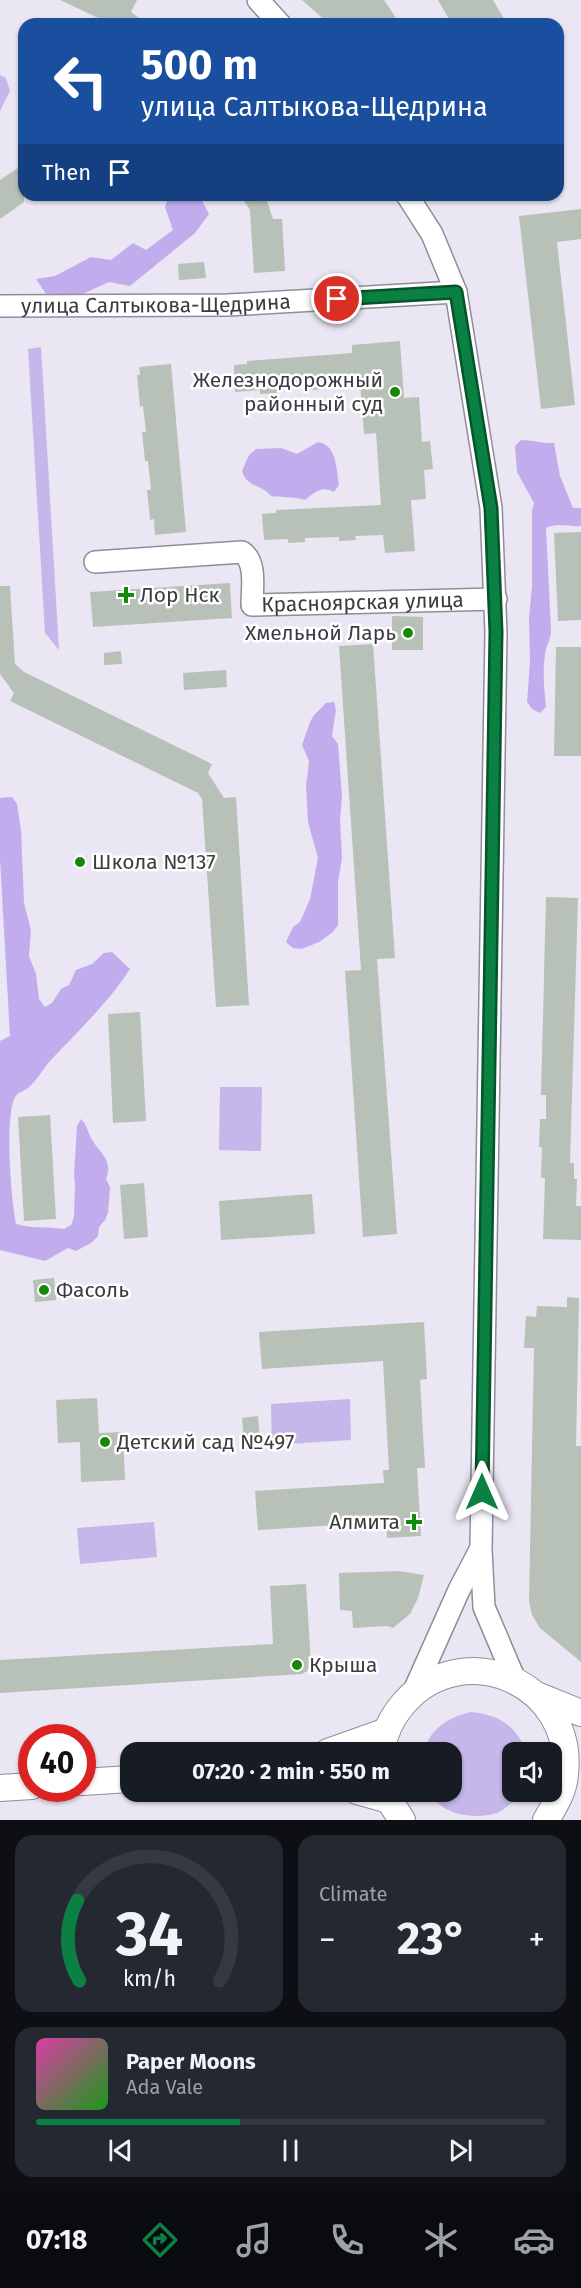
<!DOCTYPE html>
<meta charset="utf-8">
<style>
body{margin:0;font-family:"Fira Sans",sans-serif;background:#242831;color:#f1f3f6;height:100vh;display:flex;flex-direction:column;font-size:22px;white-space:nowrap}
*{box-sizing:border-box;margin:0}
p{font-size:20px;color:#9ea1a6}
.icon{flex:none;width:33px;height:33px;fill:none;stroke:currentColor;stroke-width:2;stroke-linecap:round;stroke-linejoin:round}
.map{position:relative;height:1820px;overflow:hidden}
.drawer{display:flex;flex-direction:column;gap:15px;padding:15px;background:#0d0f14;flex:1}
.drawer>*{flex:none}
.banner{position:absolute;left:18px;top:18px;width:546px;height:183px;border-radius:18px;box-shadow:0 2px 4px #0004;background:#1a4fa0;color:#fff;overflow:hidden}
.buttons{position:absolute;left:502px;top:1742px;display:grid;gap:12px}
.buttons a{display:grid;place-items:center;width:60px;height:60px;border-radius:12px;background:#171b24;box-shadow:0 2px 4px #0004;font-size:30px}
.speed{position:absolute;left:18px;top:1724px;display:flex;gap:12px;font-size:30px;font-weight:700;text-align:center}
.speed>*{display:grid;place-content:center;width:78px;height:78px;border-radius:50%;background:#171b24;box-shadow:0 2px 4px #0004;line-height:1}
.speed .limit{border:9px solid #d22;background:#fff;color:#111}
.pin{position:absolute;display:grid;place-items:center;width:51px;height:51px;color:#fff;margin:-26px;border:3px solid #fff;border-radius:50%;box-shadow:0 2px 6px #0007}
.me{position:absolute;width:66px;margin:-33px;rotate:0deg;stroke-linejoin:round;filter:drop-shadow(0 0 4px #0008)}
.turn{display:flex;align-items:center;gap:21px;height:126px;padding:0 24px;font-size:27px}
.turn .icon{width:78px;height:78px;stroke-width:2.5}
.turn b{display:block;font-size:42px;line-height:51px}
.then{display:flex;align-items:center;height:57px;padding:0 24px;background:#0003;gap:12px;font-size:22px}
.big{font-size:45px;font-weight:700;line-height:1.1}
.drawer .tile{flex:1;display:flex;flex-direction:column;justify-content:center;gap:9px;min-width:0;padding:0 21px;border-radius:18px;background:#242831}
.drawer .dial{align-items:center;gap:0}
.dial svg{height:156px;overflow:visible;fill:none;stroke:#363941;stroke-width:7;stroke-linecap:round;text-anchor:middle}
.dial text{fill:#f1f3f6;stroke:none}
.song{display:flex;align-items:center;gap:18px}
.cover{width:72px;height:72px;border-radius:9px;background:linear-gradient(135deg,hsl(320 70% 55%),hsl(120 70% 35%))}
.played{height:6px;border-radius:3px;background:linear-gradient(90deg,#0b8043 40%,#363941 40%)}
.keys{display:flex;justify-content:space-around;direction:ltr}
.heat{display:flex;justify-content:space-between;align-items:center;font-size:33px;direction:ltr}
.drawer .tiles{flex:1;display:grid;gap:15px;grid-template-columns:1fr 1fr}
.tile:last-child{grid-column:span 2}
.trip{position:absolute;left:120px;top:1742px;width:342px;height:60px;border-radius:18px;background:#171b24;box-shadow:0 2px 4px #0004;font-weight:700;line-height:60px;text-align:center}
.menu{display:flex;height:96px;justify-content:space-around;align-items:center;background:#090b0e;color:#9ea1a6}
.menu .icon{width:42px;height:42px}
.menu .on{color:#0b8043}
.menu b{font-size:27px;color:#f1f3f6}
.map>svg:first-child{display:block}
.green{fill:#c5b7e9}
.forest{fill:#c1adee}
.building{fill:#b8c1b7}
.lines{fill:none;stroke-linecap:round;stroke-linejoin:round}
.minor-casing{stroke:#908d99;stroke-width:24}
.major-casing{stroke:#908d99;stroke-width:28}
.minor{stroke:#fff;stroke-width:21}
.major{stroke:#fff;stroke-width:26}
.route-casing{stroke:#07532c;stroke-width:15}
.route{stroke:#0b8043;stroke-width:10}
.poi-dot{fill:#16890a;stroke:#fff;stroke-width:2}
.labels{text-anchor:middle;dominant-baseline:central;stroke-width:5;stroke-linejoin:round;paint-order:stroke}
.street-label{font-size:21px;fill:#3c3b40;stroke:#fff}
.poi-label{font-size:21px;fill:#3c3b40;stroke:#fff;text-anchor:start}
</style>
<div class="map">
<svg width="581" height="1820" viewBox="0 0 581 1820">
<rect width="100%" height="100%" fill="#eae6f3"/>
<g class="green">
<path d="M 0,75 L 6,78 L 10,91 L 0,111 Z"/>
<path d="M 41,347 L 59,650 L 45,633 L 28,349 Z"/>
<path d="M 220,1087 L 262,1087 L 261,1151 L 219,1150 Z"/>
<path d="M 350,1399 L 351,1440 L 272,1445 L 271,1404 Z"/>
<path d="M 154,1522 L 157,1557 L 80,1564 L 77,1528 Z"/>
<path d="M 470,1712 C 497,1714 517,1725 526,1752 L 513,1752 L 513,1791 L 521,1791 C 514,1800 508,1808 497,1813 C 473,1820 440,1815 429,1791 L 452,1791 L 452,1752 L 424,1752 C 430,1728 448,1718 470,1712 Z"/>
</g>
<g class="forest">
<path d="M 169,195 L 199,195 L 209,214 L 195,233 L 130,286 L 109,282 L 63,303 L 50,300 L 36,279 L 55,276 L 91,257 L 111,260 L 133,243 L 146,250 L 173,230 L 165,207 Z"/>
<path d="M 521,440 C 534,440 543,444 554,443 L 560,476 L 573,508 L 581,508 L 581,526 C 568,527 557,522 546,528 L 551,631 C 551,638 548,643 546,649 C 542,668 544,688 546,707 L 540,713 L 532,709 L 527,702 L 530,661 L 529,619 L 532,585 L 532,511 L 534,503 L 517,472 L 515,446 Z"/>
<path d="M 318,442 C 337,445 336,468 339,485 L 334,492 C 322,485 315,492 305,500 C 292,496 283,498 271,496 C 262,484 247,488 242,471 L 249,455 L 256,449 L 281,448 L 297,454 Z"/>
<path d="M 334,702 L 336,710 L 332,736 L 338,744 L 342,795 L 340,821 L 342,858 L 338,882 L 338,925 L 333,932 L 319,942 L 302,949 L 293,948 L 286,942 L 293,927 L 300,922 L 310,899 L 318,858 L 308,822 L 306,787 L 309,761 L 302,745 L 310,722 L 314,715 L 326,703 Z"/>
<path d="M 12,797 L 17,804 L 21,830 L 24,903 L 31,930 L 29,956 L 36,974 L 39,999 L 45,1007 L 52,1003 L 61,989 L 69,985 L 76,970 L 92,964 L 104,953 L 112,952 L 130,969 C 108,1003 79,1030 51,1060 C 43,1068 37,1081 28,1088 C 22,1092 17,1092 14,1099 C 5,1122 11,1199 16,1224 C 32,1229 47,1226 64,1229 L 71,1225 L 74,1217 L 75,1184 L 74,1176 L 77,1126 L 81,1119 C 87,1125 87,1129 90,1136 C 98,1153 114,1158 106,1179 L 110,1187 L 108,1213 L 105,1220 L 99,1227 L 98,1236 L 91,1243 L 76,1251 L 68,1248 L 45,1261 L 0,1250 L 0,1041 L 10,1036 L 0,859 L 0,798 Z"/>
</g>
<g class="building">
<path d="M 60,0 L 137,0 L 131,12 L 147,24 L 111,24 Z"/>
<path d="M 302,0 L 384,0 L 400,24 L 329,24 Z"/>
<path d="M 438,0 L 493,0 L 507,24 L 452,24 Z"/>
<path d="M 24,164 L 24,202 L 0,219 L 0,180 Z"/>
<path d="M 240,195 L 265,195 L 273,219 L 282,219 L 285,271 L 254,273 L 250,210 Z"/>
<path d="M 581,209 L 581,239 L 557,242 L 575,405 L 541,409 L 519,216 Z"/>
<path d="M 204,262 L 206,278 L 179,280 L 178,264 Z"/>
<path d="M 400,341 L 404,398 L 419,397 L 422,442 L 430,441 L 433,469 L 424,470 L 426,499 L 411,500 L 415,551 L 385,553 L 383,535 L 355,536 L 356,540 L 339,541 L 339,537 L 305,538 L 305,542 L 288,543 L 288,539 L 264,540 L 262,514 L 276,513 L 276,510 L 381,505 L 376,433 L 364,434 L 360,383 L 327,385 L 327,389 L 311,390 L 310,387 L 277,389 L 277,393 L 260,394 L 260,390 L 235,392 L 234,365 L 247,364 L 247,361 L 352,353 L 352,345 Z"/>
<path d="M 171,364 L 186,532 L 155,535 L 154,519 L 150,520 L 147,490 L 151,490 L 148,461 L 145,461 L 142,432 L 146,432 L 143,406 L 140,407 L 137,375 L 140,375 L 139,367 Z"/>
<path d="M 581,532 L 581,620 L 558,621 L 554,533 Z"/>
<path d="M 230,583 L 232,618 L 93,627 L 90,592 Z"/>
<path d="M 0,586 L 10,586 L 15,664 L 24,672 L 212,764 L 208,773 L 224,798 L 236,797 L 249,1005 L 216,1007 L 202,799 L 198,793 L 10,701 L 14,693 L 0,674 Z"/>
<path d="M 392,616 L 423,617 L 423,650 L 392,650 Z"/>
<path d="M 373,644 L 395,958 L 377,959 L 397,1234 L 363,1237 L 345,971 L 361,970 L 339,646 Z"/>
<path d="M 556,647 L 581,647 L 581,756 L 554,756 Z"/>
<path d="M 121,651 L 122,664 L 104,665 L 104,653 Z"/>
<path d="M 226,670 L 227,687 L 184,690 L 183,673 Z"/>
<path d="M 546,897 L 578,898 L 570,1163 L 574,1163 L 574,1179 L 577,1179 L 576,1206 L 581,1206 L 581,1240 L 543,1239 L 545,1178 L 541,1178 L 542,1147 L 539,1147 L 540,1119 L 546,1119 L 546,1095 L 541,1095 Z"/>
<path d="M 140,1012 L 146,1121 L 113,1123 L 108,1014 Z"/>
<path d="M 50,1115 L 56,1219 L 24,1221 L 18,1117 Z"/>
<path d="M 144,1183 L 148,1237 L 124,1239 L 120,1185 Z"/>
<path d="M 312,1194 L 315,1234 L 221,1240 L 219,1201 Z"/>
<path d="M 54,1278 L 56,1300 L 35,1302 L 33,1280 Z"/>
<path d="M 567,1297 L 579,1298 L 576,1446 L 581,1446 L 581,1662 L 540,1628 L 532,1615 L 529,1601 L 534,1348 L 524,1348 L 526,1316 L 536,1317 L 537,1306 L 567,1307 Z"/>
<path d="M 424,1322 L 427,1379 L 420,1380 L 425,1468 L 417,1468 L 421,1536 L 387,1538 L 386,1522 L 258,1530 L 255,1491 L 384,1483 L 383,1470 L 389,1470 L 383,1361 L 262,1369 L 259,1332 Z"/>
<path d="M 97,1398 L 99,1433 L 123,1432 L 125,1480 L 81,1482 L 80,1442 L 58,1443 L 56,1400 Z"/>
<path d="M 258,1416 L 260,1441 L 244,1442 L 242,1418 Z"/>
<path d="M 399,1571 L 424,1575 L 418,1598 L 410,1614 L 393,1628 L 387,1626 L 353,1628 L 352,1611 L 340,1610 L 339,1573 Z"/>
<path d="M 306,1584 L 311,1664 L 307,1671 L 302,1674 L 0,1693 L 0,1660 L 273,1644 L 270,1586 Z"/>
</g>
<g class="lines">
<g class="minor-casing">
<g id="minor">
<path d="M 258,0 L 280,24"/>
<path d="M 407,195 L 432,234 L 456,292 L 491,508 L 496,632 L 481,1549 L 484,1607 L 515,1680"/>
<path id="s1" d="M 0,306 L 228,305 L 456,292"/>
<path id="s2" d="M 95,562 L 242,552 C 257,562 252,589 252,605 L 496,599"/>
<path d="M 413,1693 L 459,1590 L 480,1550"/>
</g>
</g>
<g class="major-casing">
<g id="major">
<path d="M 539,1696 L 581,1713"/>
<path d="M 328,1752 L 387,1731"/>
<path d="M 382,1752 C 383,1734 393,1716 404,1703 C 464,1635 575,1684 565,1774 C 564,1791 555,1805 546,1820"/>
<path d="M 82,1782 L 130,1779"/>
<path d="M 0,1788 L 32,1786"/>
<path d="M 357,1791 L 389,1800"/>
<path d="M 386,1791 L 389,1800 L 402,1820"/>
</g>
</g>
<use href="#minor" class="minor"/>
<use href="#major" class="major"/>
</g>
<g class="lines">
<g class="route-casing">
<path id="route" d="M 337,299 L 456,292 L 491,508 L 496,632 L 482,1492"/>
</g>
<use href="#route" class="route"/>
</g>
<g class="poi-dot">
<circle cx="395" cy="392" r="6"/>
<path d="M123 586h6v6h6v6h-6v6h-6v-6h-6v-6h6z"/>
<circle cx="408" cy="633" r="6"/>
<circle cx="80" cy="862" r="6"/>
<circle cx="44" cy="1290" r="6"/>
<circle cx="105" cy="1442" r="6"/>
<path d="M411 1513h6v6h6v6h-6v6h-6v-6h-6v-6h6z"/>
<circle cx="297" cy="1665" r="6"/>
</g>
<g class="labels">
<g class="street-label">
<text stroke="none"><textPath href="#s1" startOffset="156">улица Салтыкова-Щедрина</textPath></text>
<text stroke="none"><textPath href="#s2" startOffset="314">Красноярская улица</textPath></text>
</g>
<g class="poi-label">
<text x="383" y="380" text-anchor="end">Железнодорожный<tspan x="383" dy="24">районный суд</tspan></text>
<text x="140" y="595">Лор Нск</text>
<text x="396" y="633" text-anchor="end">Хмельной Ларь</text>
<text x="92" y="862">Школа №137</text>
<text x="56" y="1290">Фасоль</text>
<text x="117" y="1442">Детский сад №497</text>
<text x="400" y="1522" text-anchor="end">Алмита</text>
<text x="309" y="1665">Крыша</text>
</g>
</g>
</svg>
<div class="buttons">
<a><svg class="icon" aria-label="sound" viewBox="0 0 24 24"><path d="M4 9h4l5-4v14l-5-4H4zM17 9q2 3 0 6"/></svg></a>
</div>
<div class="speed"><div class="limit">40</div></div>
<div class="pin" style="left:337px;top:299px;background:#d93025"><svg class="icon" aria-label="arrive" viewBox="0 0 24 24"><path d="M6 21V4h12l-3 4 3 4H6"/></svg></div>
<svg class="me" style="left:482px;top:1492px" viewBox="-20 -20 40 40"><path d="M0-17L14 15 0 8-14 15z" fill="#0b8043" stroke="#fff" stroke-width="4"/></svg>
<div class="trip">07:20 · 2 min · 550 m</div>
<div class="banner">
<div class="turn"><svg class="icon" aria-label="left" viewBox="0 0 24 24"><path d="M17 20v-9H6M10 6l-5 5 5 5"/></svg><div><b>500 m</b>улица Салтыкова-Щедрина</div></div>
<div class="then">Then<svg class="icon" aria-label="arrive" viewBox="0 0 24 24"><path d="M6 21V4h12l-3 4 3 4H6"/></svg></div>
</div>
</div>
<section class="drawer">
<div class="tiles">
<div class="tile dial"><svg viewBox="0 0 100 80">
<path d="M14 69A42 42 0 1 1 86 69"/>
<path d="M14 69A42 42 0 0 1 13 28" stroke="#0b8043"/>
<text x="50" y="56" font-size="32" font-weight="700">34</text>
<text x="50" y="72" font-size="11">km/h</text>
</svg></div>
<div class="tile"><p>Climate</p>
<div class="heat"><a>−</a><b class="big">23°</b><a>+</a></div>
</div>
<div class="tile">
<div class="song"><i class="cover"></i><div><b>Paper Moons</b><p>Ada Vale</p></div></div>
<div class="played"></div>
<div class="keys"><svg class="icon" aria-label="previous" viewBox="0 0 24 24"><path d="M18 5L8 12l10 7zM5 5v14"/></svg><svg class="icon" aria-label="pause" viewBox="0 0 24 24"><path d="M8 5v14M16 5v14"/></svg><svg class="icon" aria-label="next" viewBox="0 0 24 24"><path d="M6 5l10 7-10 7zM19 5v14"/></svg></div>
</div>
</div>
</section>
<nav class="menu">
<b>07:18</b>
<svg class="icon on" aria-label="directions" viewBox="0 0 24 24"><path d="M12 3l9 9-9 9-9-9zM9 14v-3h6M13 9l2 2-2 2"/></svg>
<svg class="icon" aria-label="music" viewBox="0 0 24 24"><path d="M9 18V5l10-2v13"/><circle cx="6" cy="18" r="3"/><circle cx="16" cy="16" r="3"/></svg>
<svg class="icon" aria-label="phone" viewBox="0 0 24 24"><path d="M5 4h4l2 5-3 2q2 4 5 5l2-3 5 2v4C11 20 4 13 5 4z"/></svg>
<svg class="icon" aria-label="climate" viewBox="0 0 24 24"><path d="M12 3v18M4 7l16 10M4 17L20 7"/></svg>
<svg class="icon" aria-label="car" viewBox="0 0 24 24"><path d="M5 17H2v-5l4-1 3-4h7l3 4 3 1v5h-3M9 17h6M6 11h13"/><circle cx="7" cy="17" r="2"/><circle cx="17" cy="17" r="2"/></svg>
</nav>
